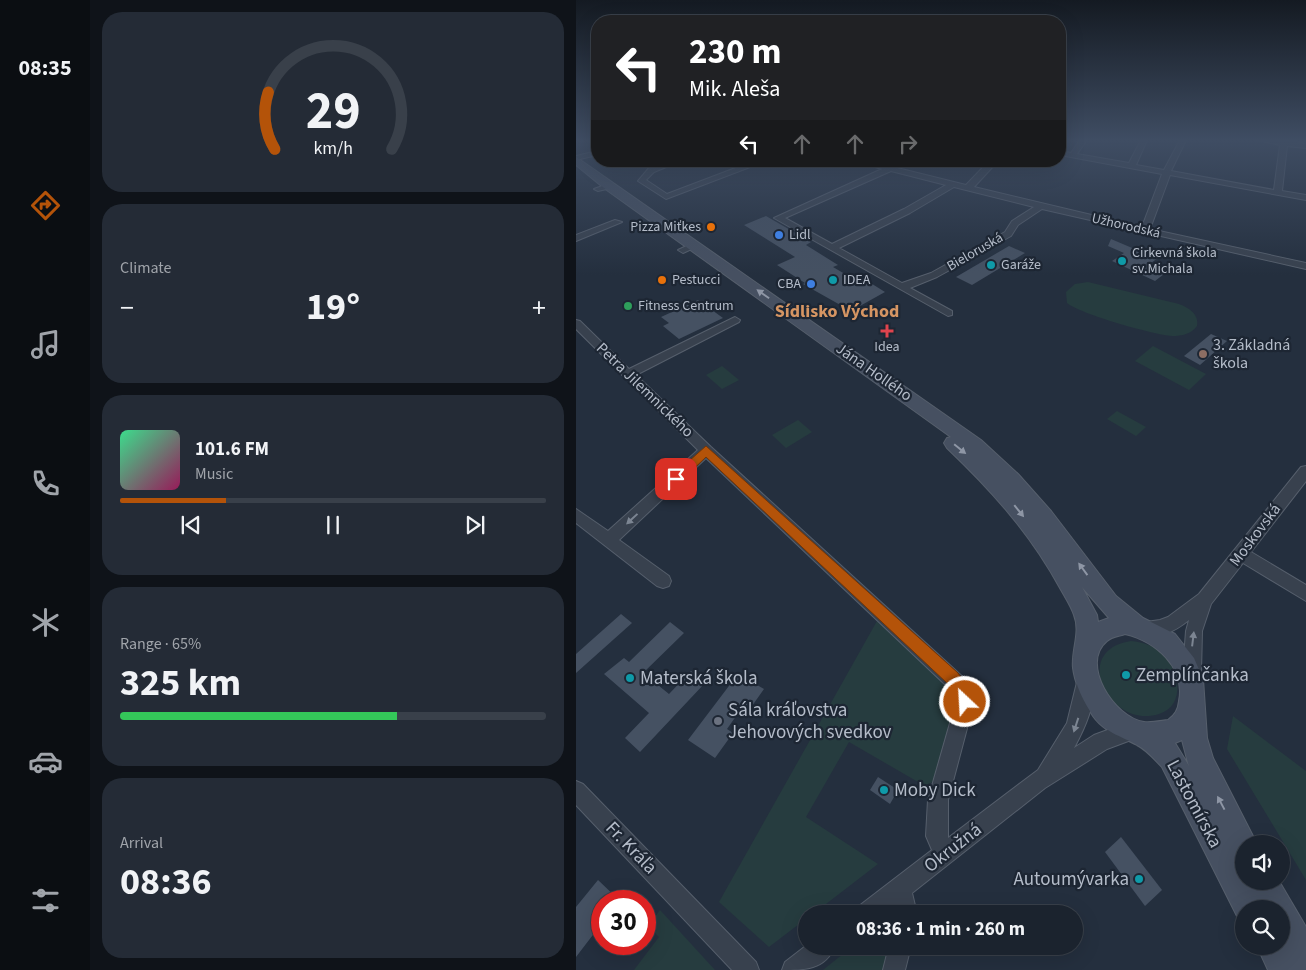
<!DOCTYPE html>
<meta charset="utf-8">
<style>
body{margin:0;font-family:"Source Sans 3",sans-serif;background:#242b36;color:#f1f3f6;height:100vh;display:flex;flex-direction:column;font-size:19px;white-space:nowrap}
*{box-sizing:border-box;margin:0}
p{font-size:16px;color:#a0a4aa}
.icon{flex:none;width:28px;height:28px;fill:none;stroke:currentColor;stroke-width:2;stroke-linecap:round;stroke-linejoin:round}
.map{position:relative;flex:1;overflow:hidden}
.sheet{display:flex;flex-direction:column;gap:12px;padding:12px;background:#0f1319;width:486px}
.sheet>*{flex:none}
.banner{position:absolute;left:15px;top:15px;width:475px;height:152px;border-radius:20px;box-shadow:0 5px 20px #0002,0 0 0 1px #39404a;background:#202124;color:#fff;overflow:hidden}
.fabs{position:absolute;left:659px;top:835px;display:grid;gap:10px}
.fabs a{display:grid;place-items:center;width:55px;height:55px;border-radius:50%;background:#1b232e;box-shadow:0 5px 20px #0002,0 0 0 1px #39404a;font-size:25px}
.speed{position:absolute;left:15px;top:890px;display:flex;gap:10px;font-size:25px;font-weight:700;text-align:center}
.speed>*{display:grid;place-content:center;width:65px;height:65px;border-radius:50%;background:#1b232e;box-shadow:0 5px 20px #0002,0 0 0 1px #39404a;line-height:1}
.speed .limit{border:8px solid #d22;background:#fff;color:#111}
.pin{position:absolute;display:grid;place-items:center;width:42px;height:42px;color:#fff;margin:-21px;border-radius:10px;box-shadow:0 2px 8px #0006}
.me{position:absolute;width:55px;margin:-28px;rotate:335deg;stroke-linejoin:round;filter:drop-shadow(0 0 4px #0008)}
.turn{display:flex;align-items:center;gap:18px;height:105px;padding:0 15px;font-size:22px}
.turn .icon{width:65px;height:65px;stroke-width:2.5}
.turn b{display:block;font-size:35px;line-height:42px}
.lanes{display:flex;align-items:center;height:48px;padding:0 15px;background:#0003;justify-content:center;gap:25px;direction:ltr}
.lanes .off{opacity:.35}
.big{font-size:38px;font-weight:700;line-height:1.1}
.sheet .widget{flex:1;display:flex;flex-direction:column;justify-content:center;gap:8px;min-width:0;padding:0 18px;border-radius:20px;background:#242b36}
.sheet .dial{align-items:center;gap:0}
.dial svg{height:130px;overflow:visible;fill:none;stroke:#39404a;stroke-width:7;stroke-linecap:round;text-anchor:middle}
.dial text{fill:#f1f3f6;stroke:none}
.song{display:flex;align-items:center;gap:15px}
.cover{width:60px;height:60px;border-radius:8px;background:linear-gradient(135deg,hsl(150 70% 55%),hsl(330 70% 35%))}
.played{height:5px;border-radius:2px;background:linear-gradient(90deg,#b45309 25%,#39404a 25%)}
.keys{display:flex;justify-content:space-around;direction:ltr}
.heat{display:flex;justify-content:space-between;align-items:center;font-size:28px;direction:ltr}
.charge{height:8px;border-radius:4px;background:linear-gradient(90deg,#34c759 65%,#39404a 0)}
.trip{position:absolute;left:222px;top:905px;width:285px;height:50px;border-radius:25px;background:#1b232e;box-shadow:0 5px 20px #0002,0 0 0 1px #39404a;font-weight:700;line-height:50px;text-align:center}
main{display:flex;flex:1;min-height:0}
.tabs{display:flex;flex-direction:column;width:90px;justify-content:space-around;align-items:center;background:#0b0e12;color:#a0a4aa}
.tabs .icon{width:35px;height:35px}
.tabs .on{color:#b45309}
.tabs b{font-size:22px;color:#f1f3f6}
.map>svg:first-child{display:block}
.green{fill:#263c3f}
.building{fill:#455162}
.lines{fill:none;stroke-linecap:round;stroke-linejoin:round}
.street-casing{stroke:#565f6c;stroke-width:2}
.secondary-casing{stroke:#565f6c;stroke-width:2}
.street{fill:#38414e;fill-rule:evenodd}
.secondary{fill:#465061;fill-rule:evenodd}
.oneway{fill:#8e96a5}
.oneway2{fill:#7c8592}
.route{fill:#b45309;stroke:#753606}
.food-dot{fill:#e8710a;stroke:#1d2633;stroke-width:2}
.shop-dot{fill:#3f7fe0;stroke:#1d2633;stroke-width:2}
.culture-dot{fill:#0f9aa8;stroke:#1d2633;stroke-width:2}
.leisure-dot{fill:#2e9e5b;stroke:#1d2633;stroke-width:2}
.health-dot{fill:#e0444e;stroke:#1d2633;stroke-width:2}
.education-dot{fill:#8d6e63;stroke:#1d2633;stroke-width:2}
.worship-dot{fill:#6b7280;stroke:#1d2633;stroke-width:2}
.labels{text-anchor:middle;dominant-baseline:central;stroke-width:4.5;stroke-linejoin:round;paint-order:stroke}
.far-street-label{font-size:14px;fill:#b4bcc9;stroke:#1d2633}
.far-poi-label{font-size:14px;fill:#b4bcc9;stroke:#1d2633;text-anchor:start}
.poi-label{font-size:16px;fill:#b4bcc9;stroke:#1d2633;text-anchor:start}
.street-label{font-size:16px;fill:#b4bcc9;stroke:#1d2633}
.far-district-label{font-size:18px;font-weight:bold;fill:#d59563;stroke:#1d2633}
.near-poi-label{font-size:19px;fill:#b4bcc9;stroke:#1d2633;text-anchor:start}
.near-street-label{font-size:19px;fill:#b4bcc9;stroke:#1d2633}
</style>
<main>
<nav class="tabs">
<b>08:35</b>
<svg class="icon on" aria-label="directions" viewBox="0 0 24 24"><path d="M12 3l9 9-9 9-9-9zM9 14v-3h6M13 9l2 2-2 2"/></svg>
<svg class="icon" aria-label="music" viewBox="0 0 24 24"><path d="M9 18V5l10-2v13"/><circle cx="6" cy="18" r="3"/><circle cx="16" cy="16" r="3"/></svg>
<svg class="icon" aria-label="phone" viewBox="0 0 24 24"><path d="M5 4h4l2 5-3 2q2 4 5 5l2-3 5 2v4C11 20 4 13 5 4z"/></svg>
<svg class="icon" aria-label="climate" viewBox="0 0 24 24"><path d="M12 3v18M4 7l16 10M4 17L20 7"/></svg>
<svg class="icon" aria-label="car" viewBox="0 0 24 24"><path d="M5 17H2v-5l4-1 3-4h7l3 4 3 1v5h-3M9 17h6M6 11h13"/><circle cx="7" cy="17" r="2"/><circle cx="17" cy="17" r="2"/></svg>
<svg class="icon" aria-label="filters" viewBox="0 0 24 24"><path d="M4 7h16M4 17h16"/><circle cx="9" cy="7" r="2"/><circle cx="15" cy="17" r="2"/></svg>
</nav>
<section class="sheet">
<div class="widget dial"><svg viewBox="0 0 100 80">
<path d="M14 69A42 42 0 1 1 86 69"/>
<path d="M14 69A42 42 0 0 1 10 34" stroke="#b45309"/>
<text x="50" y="56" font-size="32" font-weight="700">29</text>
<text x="50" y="72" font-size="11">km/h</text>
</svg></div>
<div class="widget"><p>Climate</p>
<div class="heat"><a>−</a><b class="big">19°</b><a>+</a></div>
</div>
<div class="widget">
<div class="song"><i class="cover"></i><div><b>101.6 FM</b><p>Music</p></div></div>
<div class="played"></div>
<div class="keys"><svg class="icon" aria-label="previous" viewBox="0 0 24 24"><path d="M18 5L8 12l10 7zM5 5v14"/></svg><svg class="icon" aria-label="pause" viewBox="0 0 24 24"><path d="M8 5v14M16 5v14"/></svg><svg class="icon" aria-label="next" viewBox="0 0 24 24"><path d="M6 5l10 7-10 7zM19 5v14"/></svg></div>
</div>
<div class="widget"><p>Range · 65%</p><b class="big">325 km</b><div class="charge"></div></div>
<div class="widget"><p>Arrival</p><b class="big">08:36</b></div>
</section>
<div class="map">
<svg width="730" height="970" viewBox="0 0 730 970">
<rect width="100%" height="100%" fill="#242f3e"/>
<g class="green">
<path d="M 512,282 L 603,304 C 613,308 623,314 621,326 C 615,334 606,336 596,336 C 578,335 504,314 491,303 L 490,292 L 499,284 Z"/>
<path d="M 577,346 L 630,374 L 613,390 L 559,361 Z"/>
<path d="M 146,366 L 163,380 L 146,389 L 130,375 Z"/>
<path d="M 541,411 L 570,427 L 560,436 L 531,419 Z"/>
<path d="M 222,420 L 236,432 L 210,448 L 196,435 Z"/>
<path d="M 301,621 L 374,689 L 383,705 L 362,779 L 349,786 L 273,742 L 230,817 L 302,864 L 237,914 L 231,914 L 231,918 L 193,947 L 143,902 Z"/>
<path d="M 555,641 C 566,642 577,645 586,653 C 603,669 611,705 583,714 C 534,730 493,650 555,641 Z"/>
<path d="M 657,716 L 730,771 L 730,880 L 651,749 Z"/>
<path d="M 84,910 L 139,970 L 58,970 L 83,937 L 72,926 Z"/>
<path d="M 277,946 L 316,946 L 311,970 L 247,970 Z"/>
</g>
<g class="building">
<path d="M 190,216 L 235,242 L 230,245 L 262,265 L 257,267 L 274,277 L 279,275 L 285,277 L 309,292 L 275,311 L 227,284 L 229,283 L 201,265 L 219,257 L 168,225 Z"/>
<path d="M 535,239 L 568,253 L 573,250 L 586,255 L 575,263 L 592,271 L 579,281 L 536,261 L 548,253 L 532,246 Z"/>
<path d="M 433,246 L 449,253 L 396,285 L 380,277 Z"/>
<path d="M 122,300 L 147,318 L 103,339 L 87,326 L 93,323 L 85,317 Z"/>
<path d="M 635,334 L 651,341 L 624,365 L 608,356 Z"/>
<path d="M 45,614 L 56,623 L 0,673 L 0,654 Z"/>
<path d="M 94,622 L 108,633 L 67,673 L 93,694 L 115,671 L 129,683 L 64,752 L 49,738 L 73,713 L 28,674 L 48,658 L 53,662 Z"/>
<path d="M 162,674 L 188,689 L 171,713 L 165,709 L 151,729 L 157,733 L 139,758 L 112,740 Z"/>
<path d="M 302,777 L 322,790 L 314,804 L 294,790 Z"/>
<path d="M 545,837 L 586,890 L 569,906 L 529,852 Z"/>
<path d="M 22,880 L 44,901 L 26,901 L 26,923 L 0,957 L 0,907 Z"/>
</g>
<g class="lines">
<g class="street-casing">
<g id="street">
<path d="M 504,140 L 511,140 L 501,154 L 553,163 L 565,140 L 571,140 L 560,165 L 588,170 L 604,140 L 610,140 L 595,171 L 698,190 L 704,145 L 681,140 L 711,140 L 730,144 L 730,148 L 711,146 L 706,191 L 730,195 L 730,200 L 594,175 L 574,229 L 730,263 L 730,269 L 466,209 L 442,225 L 435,236 L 361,277 L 334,288 L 376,311 L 376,315 L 372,316 L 198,218 L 306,169 L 279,161 L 293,161 L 390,185 L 413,161 L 422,161 L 398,187 L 566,227 L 586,174 L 484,155 L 484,151 L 495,153 ZM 315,171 L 370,185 L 328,209 L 256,244 L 209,218 ZM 378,187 L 458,207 L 436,221 L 429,232 L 355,273 L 326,283 L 263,248 L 334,213 Z"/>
<path d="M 21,151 L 21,155 L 0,160 L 0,156 Z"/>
<path d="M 92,161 L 105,161 L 78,172 L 70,180 L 91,194 L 178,161 L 190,161 L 90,199 L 62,181 L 73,168 Z"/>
<path d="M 32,184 L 36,186 L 35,188 L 22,191 L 18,189 Z"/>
<path d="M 39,220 L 46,222 L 0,241 L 0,235 Z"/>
<path d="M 117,243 L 122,246 L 107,253 L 102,250 Z"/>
<path d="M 159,317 L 164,320 L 163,322 L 60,375 L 135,447 L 389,679 L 398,702 L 372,800 L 372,838 L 462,770 L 491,723 L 503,674 L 509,671 L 515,674 C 524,696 509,728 498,748 L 518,735 L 556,721 L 563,723 L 565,730 L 563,737 L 531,749 L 469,788 L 336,893 L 341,914 L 319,914 L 318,907 L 309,914 L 280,914 L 283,906 L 356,850 L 350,836 L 352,800 L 380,702 L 376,691 L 130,458 L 43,540 L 93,576 L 95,581 L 93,586 L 87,588 L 81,586 L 0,523 L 0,509 L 32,531 L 122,450 L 0,329 L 0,320 L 4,321 L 53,369 Z"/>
<path d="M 730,466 L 730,481 L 675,552 L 730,585 L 730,601 L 667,563 L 635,604 L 626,631 L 625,672 L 622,678 L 616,680 L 610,678 L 607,672 L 610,631 L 613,620 C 599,631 582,641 563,633 L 561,628 L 563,623 L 584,620 L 592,617 L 623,594 L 725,467 Z"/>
<path d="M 0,781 L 7,784 L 180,962 L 183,970 L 156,970 L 0,805 Z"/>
<path d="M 231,945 L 259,946 C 249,970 228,970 206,970 L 209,962 Z"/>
<path d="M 313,946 L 335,946 L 329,970 L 307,970 Z"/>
</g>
</g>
<g class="secondary-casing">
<path id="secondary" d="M 0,157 L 405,440 L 442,474 L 475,511 L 540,596 L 567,618 L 599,634 L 618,658 L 627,679 L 631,738 L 637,758 L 681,844 L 668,844 L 668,860 L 663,858 L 668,867 L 668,881 L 703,881 L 730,927 L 730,970 L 692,970 L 681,946 L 705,946 L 705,909 L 668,909 L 668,921 L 663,920 L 586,767 C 578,759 571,750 561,745 C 545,736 528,732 517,716 C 508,702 499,685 497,668 C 495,651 505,632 498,615 C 495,606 489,597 484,588 C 454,533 416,491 371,448 L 368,443 L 371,438 L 375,437 L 28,188 L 0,165 ZM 506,587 L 533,618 L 522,622 L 521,615 ZM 549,634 C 579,641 610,667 603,701 C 602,710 599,715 592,720 C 584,721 575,723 568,722 C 539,718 503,664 531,641 C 535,637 543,636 549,634 ZM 606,740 L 612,763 L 613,766 L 599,743 Z"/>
</g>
<use href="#street" class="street"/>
<use href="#secondary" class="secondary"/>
</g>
<defs><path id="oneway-solid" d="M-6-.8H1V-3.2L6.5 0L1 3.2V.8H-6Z" transform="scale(1.25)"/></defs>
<g class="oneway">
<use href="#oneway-solid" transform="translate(187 294) rotate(-145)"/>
<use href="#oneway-solid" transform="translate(384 449) rotate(39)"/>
<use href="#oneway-solid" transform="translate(443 511) rotate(51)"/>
<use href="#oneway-solid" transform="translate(507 569) rotate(-126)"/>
<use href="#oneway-solid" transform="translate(645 803) rotate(-118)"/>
</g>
<g class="oneway2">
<use href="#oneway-solid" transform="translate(56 519) rotate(137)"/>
<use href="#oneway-solid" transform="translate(617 639) rotate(-83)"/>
<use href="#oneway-solid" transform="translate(500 725) rotate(108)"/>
</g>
<linearGradient id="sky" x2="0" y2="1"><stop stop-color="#141a22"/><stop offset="0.51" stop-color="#3f4d63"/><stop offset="1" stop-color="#3f4d63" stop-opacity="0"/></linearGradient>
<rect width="730" height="275" fill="url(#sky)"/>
<path class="route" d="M 130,446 L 382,673 C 390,684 399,694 394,707 L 389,709 L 383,707 L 380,696 L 372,684 L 130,457 L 104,482 L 96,482 L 96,476 Z"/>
<g class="food-dot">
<circle cx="135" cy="227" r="5"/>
<circle cx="86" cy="280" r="5"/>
</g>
<g class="shop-dot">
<circle cx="203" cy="235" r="5"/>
<circle cx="235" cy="284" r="5"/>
</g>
<g class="culture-dot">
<circle cx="546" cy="261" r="5"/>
<circle cx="415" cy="265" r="5"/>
<circle cx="257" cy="280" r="5"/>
<circle cx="550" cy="675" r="5"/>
<circle cx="54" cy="678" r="5"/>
<circle cx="308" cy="790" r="5"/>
<circle cx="563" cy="879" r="5"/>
</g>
<circle class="leisure-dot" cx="52" cy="306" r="5"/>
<path class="health-dot" d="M308.5 323.5h5v5h5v5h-5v5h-5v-5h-5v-5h5z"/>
<circle class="education-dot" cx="627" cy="354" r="5"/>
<circle class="worship-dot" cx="142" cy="721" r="5"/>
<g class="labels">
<g class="far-street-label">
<text transform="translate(550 226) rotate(13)">Užhorodská</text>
<text transform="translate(399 252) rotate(-30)">Bieloruská</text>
</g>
<g class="far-poi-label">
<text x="125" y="227" text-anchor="end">Pizza Miťkes</text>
<text x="213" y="235">Lidl</text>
<text x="556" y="253">Cirkevná škola<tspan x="556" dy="16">sv.Michala</tspan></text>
<text x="425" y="265">Garáže</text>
<text x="96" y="280">Pestucci</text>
<text x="267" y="280">IDEA</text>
<text x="225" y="284" text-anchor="end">CBA</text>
<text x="62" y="306">Fitness Centrum</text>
<text x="311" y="347" text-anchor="middle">Idea</text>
</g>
<g class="poi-label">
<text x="637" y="345">3. Základná<tspan x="637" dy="18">škola</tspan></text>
</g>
<g class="street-label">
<text transform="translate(298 372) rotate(35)">Jána Hollého</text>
<text transform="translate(69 390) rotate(44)">Petra Jilemnického</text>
<text transform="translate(679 535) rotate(-53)">Moskovská</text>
</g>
<g class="far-district-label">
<text x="261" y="311">Sídlisko Východ</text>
</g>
<g class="near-poi-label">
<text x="560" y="675">Zemplínčanka</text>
<text x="64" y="678">Materská škola</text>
<text x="152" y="710">Sála kráľovstva<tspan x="152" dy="22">Jehovových svedkov</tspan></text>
<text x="318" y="790">Moby Dick</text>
<text x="553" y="879" text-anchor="end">Autoumývarka</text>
</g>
<g class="near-street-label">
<text transform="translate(618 804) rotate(62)">Lastomírska</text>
<text transform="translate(55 848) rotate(46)">Fr. Kráľa</text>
<text transform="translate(377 848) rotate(-38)">Okružná</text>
</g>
</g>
</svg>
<div class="fabs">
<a><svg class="icon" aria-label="sound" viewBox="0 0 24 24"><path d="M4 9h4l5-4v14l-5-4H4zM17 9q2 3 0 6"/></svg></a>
<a><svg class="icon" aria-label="search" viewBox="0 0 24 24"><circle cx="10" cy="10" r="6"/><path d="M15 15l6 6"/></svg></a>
</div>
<div class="speed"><div class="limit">30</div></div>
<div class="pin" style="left:100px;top:479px;background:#d93025"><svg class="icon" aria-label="arrive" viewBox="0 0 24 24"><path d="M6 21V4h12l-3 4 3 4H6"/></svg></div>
<svg class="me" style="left:389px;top:702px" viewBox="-20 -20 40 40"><circle r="17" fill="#b45309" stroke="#fff" stroke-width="3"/><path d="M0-11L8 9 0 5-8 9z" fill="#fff"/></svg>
<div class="trip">08:36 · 1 min · 260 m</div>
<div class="banner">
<div class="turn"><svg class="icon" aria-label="left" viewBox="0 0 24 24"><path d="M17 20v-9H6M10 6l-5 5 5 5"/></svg><div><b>230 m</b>Mik. Aleša</div></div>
<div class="lanes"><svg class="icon" aria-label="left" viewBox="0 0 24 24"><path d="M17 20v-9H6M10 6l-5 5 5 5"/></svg><svg class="icon off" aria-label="ahead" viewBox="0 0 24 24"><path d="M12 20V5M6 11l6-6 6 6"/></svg><svg class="icon off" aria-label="ahead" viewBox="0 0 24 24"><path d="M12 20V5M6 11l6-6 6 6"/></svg><svg class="icon off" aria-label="right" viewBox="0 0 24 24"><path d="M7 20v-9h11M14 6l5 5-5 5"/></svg></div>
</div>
</div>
</main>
